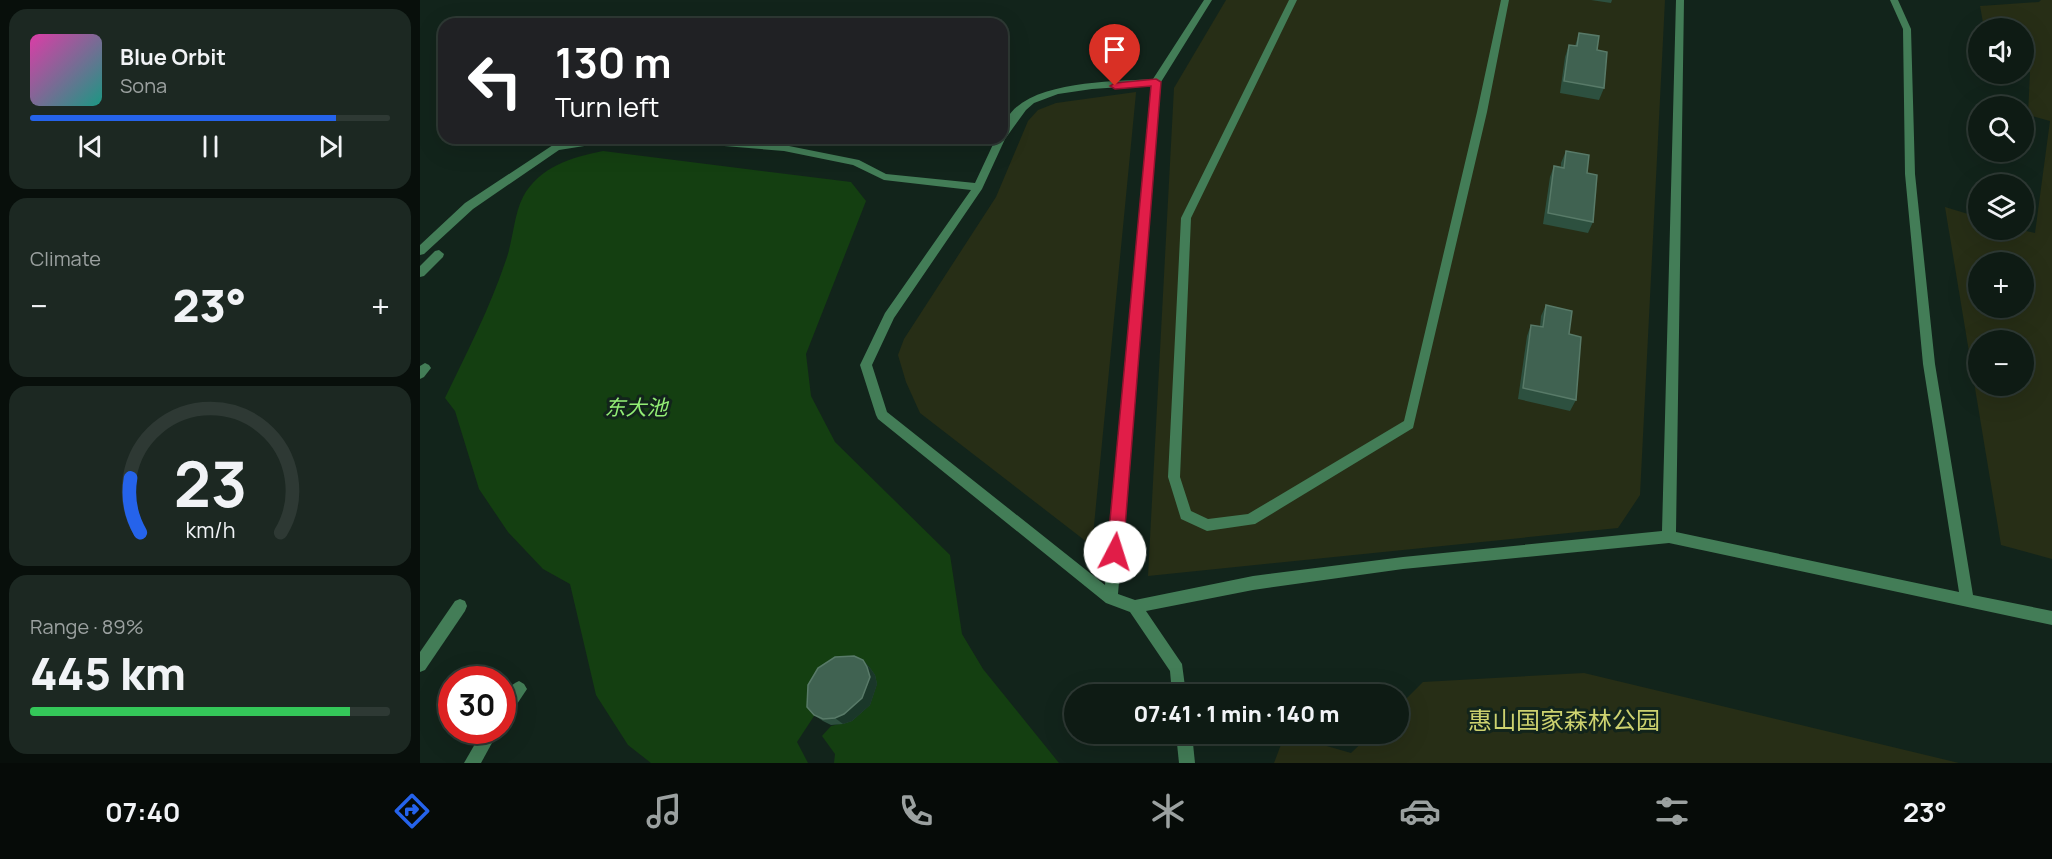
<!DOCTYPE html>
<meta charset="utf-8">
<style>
body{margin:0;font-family:Manrope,"Noto Sans SC",sans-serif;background:#1c2822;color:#f1f3f6;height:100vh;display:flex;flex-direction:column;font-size:22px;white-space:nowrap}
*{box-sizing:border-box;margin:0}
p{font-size:20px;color:#9ba1a0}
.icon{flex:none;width:33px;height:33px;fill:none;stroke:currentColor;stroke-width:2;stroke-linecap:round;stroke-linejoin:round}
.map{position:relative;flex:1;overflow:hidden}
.drawer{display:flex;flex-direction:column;gap:9px;padding:9px;background:#080f0b;width:420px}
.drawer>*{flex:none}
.hud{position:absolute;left:18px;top:18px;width:570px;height:126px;border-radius:18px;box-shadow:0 6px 24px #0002,0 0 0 2px #2e3934;background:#202124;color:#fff;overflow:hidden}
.buttons{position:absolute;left:1548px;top:18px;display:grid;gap:12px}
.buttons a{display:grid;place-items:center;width:66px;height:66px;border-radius:50%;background:#0e1b14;box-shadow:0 6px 24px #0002,0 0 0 2px #2e3934;font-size:30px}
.speed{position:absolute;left:18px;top:666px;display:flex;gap:12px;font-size:30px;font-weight:700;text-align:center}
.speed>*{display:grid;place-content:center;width:78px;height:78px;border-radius:50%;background:#0e1b14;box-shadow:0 6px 24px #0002,0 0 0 2px #2e3934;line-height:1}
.speed .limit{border:9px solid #d22;background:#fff;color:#111}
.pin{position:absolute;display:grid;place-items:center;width:51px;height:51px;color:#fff;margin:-62px -26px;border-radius:50% 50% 50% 0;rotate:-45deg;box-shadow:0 0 6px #0007}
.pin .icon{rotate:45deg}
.me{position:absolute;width:66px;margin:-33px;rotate:5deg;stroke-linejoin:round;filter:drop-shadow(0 0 4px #0008)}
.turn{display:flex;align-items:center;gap:21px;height:126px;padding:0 18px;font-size:27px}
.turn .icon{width:78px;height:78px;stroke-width:2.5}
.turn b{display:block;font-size:42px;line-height:51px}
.big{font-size:45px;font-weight:800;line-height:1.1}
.drawer .widget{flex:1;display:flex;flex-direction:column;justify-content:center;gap:9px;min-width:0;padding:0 21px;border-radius:18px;background:#1c2822}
.drawer .dial{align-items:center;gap:0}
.dial svg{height:156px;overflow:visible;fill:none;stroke:#2e3934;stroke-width:7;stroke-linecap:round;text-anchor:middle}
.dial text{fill:#f1f3f6;stroke:none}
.song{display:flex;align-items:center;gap:18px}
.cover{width:72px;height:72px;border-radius:9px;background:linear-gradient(135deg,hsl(320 70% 55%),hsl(170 70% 35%))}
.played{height:6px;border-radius:3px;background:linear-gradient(90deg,#2563eb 85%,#2e3934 85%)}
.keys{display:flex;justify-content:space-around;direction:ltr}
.heat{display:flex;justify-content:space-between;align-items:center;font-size:33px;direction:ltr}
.charge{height:9px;border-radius:4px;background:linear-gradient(90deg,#34c759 89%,#2e3934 0)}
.trip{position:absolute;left:644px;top:684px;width:345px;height:60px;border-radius:30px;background:#0e1b14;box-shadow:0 6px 24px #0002,0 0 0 2px #2e3934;font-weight:800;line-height:60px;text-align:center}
.menu{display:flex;height:96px;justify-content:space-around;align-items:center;background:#060b08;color:#9ba1a0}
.menu .icon{width:42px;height:42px}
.menu .active{color:#2563eb}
.menu b{font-size:27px;color:#f1f3f6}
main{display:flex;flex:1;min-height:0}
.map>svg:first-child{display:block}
.green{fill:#272e16;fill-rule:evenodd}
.water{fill:#143f11}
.pier{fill:#12241b}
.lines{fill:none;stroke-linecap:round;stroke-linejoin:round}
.minor{fill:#437d57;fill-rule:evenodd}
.wall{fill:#2d503f}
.shaded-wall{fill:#1a3729}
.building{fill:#406251;stroke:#587a68;stroke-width:1.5}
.route{fill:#e11d48;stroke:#92132f;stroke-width:1.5}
.labels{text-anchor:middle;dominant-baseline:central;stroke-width:6;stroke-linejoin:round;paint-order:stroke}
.water-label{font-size:21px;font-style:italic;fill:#92ed75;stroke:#12241b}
.near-park-label{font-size:24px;fill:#cdd26f;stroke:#12241b}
</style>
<main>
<section class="drawer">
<div class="widget">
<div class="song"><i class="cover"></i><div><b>Blue Orbit</b><p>Sona</p></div></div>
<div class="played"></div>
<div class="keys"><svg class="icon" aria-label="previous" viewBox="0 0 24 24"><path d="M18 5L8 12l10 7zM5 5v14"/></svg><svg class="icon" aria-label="pause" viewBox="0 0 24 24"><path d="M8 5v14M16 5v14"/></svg><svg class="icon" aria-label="next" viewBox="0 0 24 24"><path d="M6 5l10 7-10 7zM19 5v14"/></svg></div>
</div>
<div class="widget"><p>Climate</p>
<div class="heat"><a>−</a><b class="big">23°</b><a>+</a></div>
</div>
<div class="widget dial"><svg viewBox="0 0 100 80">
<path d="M14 69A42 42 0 1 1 86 69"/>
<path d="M14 69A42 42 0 0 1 9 41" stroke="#2563eb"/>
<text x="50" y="56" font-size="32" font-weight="700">23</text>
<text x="50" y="72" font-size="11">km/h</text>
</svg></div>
<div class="widget"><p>Range · 89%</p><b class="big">445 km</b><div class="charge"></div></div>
</section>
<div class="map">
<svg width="1632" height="763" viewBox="0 0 1632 763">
<rect width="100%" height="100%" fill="#12241b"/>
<g class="green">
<path d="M 806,0 L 1245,0 L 1220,495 L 1198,528 L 728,576 L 754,88 Z"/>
<path d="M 1621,0 L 1632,0 L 1632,559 L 1581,545 L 1525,207 L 1558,217 L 1558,230 L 1602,230 L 1615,233 L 1630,121 L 1608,115 L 1610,72 L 1604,70 L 1604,28 L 1564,28 L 1560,6 L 1619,2 ZM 1558,262 L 1604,262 L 1604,308 L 1558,308 ZM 1558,340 L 1604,340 L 1604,386 L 1558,386 Z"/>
<path d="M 716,92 L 716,93 L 672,546 L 500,413 L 486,382 L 478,355 L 484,339 L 576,197 L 608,121 L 618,110 L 636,103 Z"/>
<path d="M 1164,673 L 1539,763 L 854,763 L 865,734 L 931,753 L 951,734 L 978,734 L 978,707 L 1003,682 Z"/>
</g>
<path class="water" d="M 183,151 L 431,182 L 446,201 L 386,354 L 391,396 L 415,442 L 530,555 L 542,634 L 563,669 L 639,763 L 231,763 L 208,745 L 176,695 L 150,584 L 123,569 L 88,532 L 59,489 L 35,411 L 25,398 C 47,352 70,308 86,260 C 93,241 94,214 103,197 C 119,167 152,157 183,151 Z"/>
<path class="pier" d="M 442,664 L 450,668 L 457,684 L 450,705 L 432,721 L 411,726 L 402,736 L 415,754 L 414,763 L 388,763 L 377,742 L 396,713 Z"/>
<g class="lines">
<g class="minor">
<path d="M 784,0 L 792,0 L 741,82 L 698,594 L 715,600 L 833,576 L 983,557 L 1242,531 L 1256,0 L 1264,0 L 1256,532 L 1539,592 L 1503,364 L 1485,174 L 1483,29 L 1470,0 L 1478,0 L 1491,29 L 1495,174 L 1515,364 L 1553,595 L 1632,611 L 1632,625 L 1249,543 L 983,569 L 833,590 L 726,611 L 762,664 L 766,694 L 752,694 L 750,671 L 710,612 L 686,603 L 458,419 L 456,415 L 440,365 L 465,313 L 551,190 L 464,180 L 433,165 L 364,151 L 243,141 L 238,138 L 281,138 L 364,145 L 439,160 L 466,174 L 555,183 L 576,138 L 582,138 C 582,79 693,82 733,79 ZM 731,85 L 685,585 L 467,412 L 452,365 L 474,318 L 562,189 L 585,139 L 606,110 L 614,103 L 638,94 L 672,89 Z"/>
<path d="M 869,0 L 877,0 L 771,218 L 760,477 L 771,511 L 788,519 L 828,514 L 984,421 L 1057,112 L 1081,0 L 1089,0 L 1067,112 L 993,428 L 835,524 L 787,531 L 761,519 L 748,477 L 761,218 Z"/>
<path d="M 175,138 L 201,138 L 196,141 L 139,150 L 53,209 L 4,254 L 0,255 L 0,245 L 45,203 L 133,145 Z"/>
<path d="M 19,250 L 24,254 L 23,257 L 4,276 L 0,277 L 0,266 L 15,251 Z"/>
<path d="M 5,363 L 9,365 L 11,368 L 4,377 L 0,379 L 0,366 Z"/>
<path d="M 40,599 L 45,601 L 47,606 L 45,611 L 5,670 L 0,672 L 0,652 L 35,601 Z"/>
<path d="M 99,681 L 104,684 L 107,689 L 87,719 L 82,721 C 82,706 82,688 99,681 Z"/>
<path d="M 63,730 L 79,730 L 61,763 L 44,763 Z"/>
<path d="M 756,734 L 772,734 L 775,763 L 759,763 Z"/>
</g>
</g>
<g class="wall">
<path d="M 1171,0 L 1192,0 L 1191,3 Z"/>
<path d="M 1159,33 L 1177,50 L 1184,88 L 1179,100 L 1140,93 L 1145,57 L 1149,45 L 1155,46 Z"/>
<path d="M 1146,151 L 1167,173 L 1173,222 L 1168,233 L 1123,224 L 1130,177 L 1134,166 L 1141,167 L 1141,163 Z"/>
<path d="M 1126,305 L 1149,334 L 1156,400 L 1150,411 L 1098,399 L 1107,336 L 1111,325 L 1120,327 L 1121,316 Z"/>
<path d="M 443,660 L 450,668 L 455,675 L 457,684 L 450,705 L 432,721 L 423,724 L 411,725 L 403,721 L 394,715 Z"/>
</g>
<path class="shaded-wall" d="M 443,660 L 450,668 L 455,675 L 457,684 L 450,705 L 432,721 L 423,724 L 415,718 Z"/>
<g class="building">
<path d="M 1159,33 L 1179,36 L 1177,50 L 1187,52 L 1184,88 L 1144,81 L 1149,45 L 1157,46 Z"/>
<path d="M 1146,151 L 1169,155 L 1167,173 L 1177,175 L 1173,222 L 1128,213 L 1134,166 L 1144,168 Z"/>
<path d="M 1126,305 L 1152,311 L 1149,334 L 1161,337 L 1156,400 L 1103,388 L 1111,325 L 1123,327 Z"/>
<path d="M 434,656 L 443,660 L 447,667 L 450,677 L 442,698 L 424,714 L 415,718 L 403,719 L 394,715 L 387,707 L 388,685 L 398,668 L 415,657 Z"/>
</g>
<path class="route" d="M 736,79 L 741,82 L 703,552 L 701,557 L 695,559 L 690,557 L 687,552 L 731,86 L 695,89 L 690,86 L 695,83 Z"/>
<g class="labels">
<g class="water-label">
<text x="216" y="407">东大池</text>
</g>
<g class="near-park-label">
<text x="1144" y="719">惠山国家森林公园</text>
</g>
</g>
</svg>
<div class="buttons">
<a><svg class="icon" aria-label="sound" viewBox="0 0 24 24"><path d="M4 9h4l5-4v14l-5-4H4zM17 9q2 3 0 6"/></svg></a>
<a><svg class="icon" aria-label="search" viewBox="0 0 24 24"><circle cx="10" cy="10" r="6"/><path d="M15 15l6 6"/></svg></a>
<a><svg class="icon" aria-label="layers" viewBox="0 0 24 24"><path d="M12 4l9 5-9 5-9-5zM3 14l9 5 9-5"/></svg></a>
<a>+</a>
<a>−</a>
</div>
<div class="speed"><div class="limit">30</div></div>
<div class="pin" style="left:695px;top:86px;background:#d93025"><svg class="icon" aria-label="arrive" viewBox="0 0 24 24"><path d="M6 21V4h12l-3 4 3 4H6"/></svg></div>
<svg class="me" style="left:695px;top:552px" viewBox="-20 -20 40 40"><circle r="19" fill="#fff"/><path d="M0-13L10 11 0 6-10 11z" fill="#e11d48"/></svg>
<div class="trip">07:41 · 1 min · 140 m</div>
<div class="hud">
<div class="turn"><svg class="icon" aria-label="left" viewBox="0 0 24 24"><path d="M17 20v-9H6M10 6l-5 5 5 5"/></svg><div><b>130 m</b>Turn left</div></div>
</div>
</div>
</main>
<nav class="menu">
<b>07:40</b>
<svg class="icon active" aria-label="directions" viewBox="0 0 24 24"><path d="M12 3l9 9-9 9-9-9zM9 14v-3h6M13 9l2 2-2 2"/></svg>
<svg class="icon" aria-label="music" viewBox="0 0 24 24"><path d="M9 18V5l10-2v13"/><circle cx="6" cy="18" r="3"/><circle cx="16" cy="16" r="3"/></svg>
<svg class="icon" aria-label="phone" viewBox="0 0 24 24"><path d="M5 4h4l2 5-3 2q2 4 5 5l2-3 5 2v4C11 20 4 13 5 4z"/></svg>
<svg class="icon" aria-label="climate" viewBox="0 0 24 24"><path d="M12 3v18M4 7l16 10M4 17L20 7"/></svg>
<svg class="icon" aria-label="car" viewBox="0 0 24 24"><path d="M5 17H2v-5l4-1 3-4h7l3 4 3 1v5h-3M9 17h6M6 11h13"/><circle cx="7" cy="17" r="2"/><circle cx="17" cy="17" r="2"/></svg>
<svg class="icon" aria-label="filters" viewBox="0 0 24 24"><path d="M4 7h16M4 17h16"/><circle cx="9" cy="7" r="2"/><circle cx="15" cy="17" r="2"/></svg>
<b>23°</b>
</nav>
